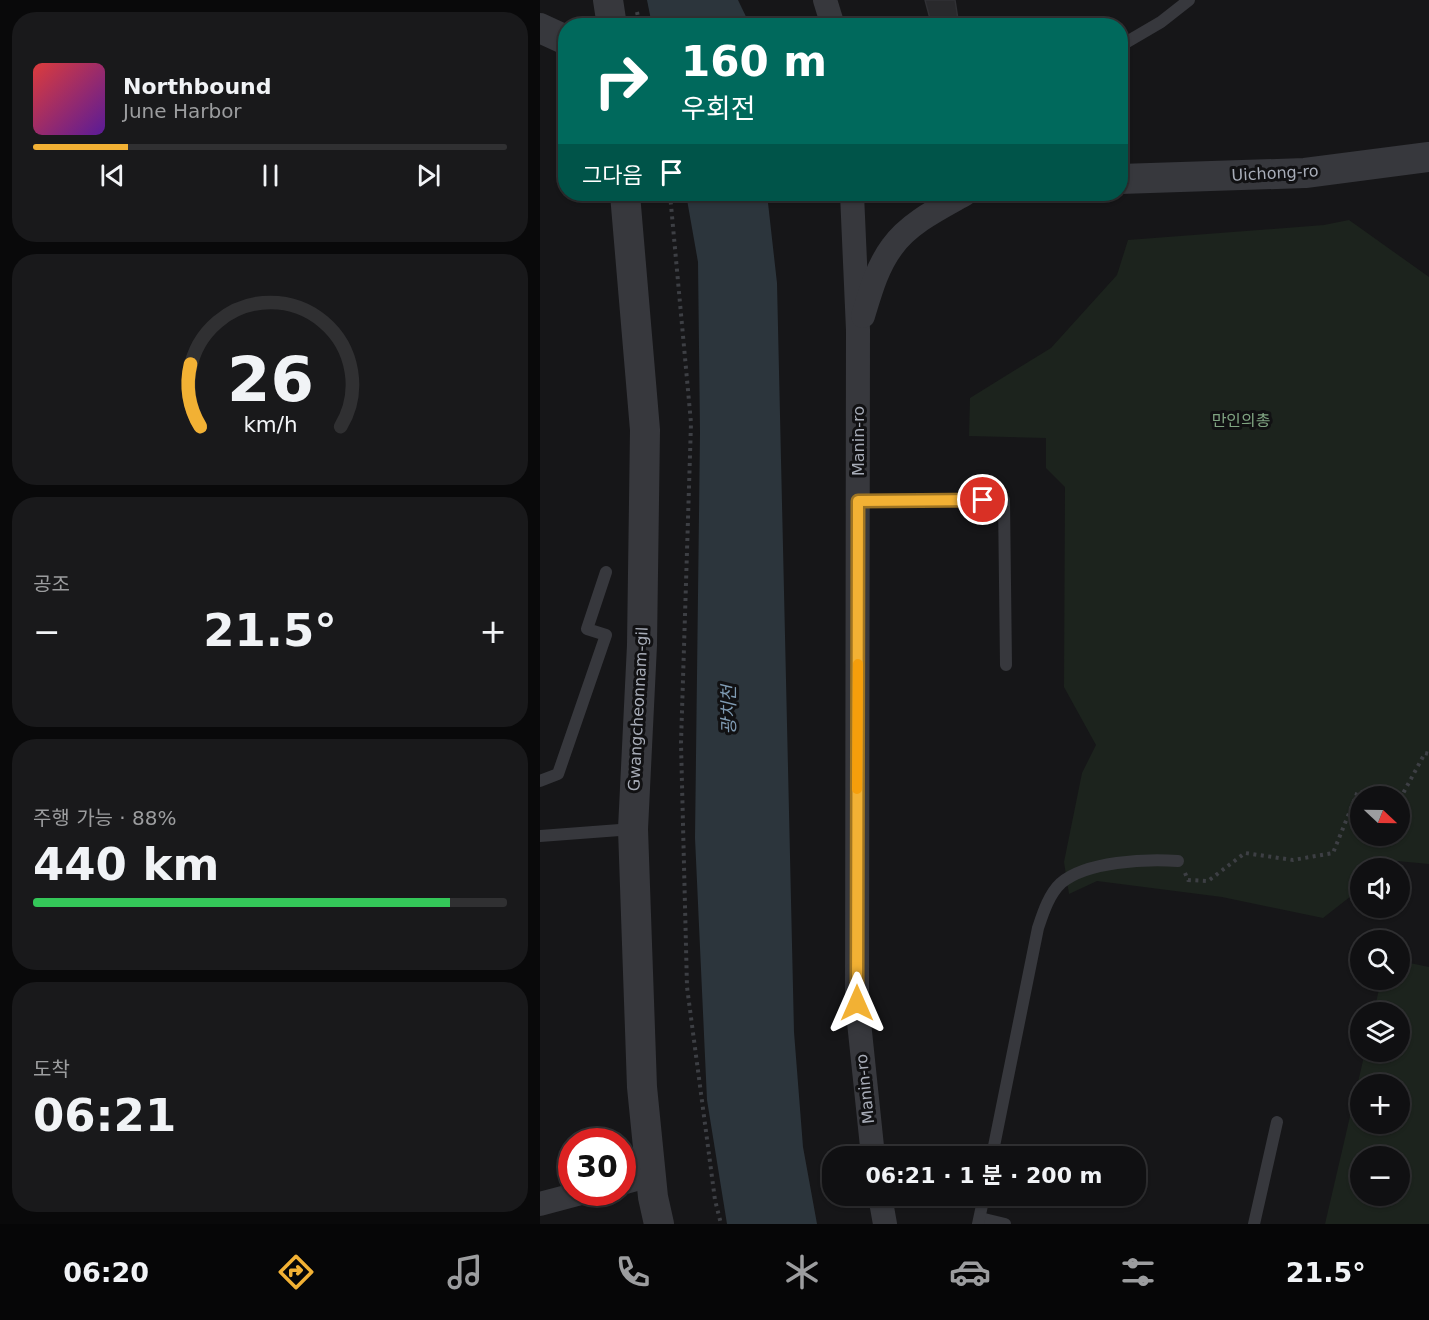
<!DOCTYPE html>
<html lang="ko">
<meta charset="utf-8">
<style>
body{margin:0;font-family:"DejaVu Sans","Noto Sans KR",sans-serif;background:#19191b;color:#f1f3f6;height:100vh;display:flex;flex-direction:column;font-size:22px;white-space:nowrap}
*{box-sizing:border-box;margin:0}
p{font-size:20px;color:#9c9d9f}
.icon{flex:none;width:33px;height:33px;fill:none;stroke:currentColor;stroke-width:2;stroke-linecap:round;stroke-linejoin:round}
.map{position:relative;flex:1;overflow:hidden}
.drawer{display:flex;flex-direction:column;gap:12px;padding:12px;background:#09090a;width:540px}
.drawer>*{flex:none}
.hud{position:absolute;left:18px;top:18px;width:570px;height:183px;border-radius:24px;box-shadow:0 2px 4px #0004,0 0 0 2px #303032;background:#00695c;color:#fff;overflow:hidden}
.needle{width:39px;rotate:112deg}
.fabs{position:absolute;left:810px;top:786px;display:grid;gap:12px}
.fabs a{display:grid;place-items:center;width:60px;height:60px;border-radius:50%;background:#101012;box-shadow:0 2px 4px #0004,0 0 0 2px #303032;font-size:30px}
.speed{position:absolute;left:18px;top:1128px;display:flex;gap:12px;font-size:30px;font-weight:700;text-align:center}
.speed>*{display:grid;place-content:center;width:78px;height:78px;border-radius:50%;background:#101012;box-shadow:0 2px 4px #0004,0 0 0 2px #303032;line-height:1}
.speed .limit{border:9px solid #d22;background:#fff;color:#111}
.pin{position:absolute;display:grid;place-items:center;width:51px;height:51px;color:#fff;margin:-26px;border:3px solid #fff;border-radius:50%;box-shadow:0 2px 6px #0007}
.me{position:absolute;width:66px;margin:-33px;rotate:0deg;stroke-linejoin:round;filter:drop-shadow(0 0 4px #0008)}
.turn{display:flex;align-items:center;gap:21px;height:126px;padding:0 24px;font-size:27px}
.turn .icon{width:78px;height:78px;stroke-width:2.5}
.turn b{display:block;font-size:42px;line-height:51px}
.then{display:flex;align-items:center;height:57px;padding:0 24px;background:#0003;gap:12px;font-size:22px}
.big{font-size:45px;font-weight:700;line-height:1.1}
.drawer .tile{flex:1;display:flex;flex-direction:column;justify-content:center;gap:9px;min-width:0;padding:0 21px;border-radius:24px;background:#19191b}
.drawer .dial{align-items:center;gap:0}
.dial svg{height:156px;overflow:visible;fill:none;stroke:#303032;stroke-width:7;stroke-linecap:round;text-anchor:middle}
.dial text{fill:#f1f3f6;stroke:none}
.song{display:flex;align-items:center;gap:18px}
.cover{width:72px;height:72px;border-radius:9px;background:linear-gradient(135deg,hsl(0 70% 55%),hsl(270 70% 35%))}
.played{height:6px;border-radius:3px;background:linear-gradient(90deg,#f2b134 20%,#303032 20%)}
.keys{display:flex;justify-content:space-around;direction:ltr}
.heat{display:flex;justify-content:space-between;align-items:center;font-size:33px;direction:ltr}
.charge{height:9px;border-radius:4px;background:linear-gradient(90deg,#34c759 88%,#303032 0)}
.trip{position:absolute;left:282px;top:1146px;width:324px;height:60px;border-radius:24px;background:#101012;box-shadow:0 2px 4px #0004,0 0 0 2px #303032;font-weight:700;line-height:60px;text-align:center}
.tabs{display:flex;height:96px;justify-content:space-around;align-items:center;background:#060607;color:#9c9d9f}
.tabs .icon{width:42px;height:42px}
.tabs .selected{color:#f2b134}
.tabs b{font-size:27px;color:#f1f3f6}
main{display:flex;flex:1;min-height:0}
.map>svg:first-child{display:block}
.green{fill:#1c231d;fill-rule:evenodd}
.water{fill:#2c353c}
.building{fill:#29292c;stroke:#303034;stroke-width:1.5}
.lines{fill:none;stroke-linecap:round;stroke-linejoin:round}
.path{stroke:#3d3f44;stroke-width:4;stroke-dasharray:3 4.5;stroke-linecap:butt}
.service{stroke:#37383d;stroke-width:12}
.minor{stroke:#37383d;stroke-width:24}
.tertiary{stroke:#37383d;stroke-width:30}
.route-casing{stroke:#9d7322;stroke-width:15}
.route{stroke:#f2b134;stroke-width:10}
.slow{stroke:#f59e0b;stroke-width:10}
.labels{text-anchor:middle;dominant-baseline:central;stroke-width:6;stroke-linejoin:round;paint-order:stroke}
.street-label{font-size:16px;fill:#a8adb8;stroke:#111113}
.park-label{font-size:16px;fill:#7fa381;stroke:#111113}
.water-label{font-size:18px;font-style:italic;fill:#7f9bb3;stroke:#111113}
</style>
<main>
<section class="drawer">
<div class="tile">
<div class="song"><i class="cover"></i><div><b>Northbound</b><p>June Harbor</p></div></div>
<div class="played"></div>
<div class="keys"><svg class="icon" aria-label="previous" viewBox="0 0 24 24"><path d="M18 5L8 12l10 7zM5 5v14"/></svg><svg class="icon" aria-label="pause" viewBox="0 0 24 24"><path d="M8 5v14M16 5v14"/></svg><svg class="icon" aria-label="next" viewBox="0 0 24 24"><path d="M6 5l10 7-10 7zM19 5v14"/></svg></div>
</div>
<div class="tile dial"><svg viewBox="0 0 100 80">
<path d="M14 69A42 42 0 1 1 86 69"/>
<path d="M14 69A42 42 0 0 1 9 37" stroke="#f2b134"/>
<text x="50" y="56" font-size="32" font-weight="700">26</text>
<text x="50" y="72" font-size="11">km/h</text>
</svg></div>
<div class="tile"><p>공조</p>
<div class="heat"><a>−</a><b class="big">21.5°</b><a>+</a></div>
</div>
<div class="tile"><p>주행 가능 · 88%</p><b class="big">440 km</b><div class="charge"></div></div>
<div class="tile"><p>도착</p><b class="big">06:21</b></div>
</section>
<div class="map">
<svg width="889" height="1224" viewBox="0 0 889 1224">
<rect width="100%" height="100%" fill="#161618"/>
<g class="green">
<path d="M 809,220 L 889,277 L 889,864 L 857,861 L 847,868 L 820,868 L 820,889 L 783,918 L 682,897 L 557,881 L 529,894 L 524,862 L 542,773 L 556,745 L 524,687 L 525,487 L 506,468 L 506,438 L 429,436 L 430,398 L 511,348 L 577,275 L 588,240 L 784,225 ZM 820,796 L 860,796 L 860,836 L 820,836 Z"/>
<path d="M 860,961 L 889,967 L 889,1224 L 785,1224 L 825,1052 L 860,1052 L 860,1012 L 834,1012 L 841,980 L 860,980 ZM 820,1084 L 860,1084 L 860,1124 L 820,1124 ZM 820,1156 L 860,1156 L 860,1196 L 820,1196 Z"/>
</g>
<g class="water">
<path d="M 107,0 L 198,0 L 210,25 L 112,25 Z"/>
<path d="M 146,194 L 227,194 L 237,283 L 254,1032 L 263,1147 L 277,1224 L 187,1224 L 167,1100 L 155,838 L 160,433 L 158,262 Z"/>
</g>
<path class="building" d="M 385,0 L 415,0 L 419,26 L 392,26 Z"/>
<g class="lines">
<g class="path">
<path d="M 97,12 L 100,26"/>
<path d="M 130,194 L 151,423 L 141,743 L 147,987 L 175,1200 L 181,1224"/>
<path d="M 860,799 L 885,753 L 889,754"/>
<path d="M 645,873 L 648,880 L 668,881 L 705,853 L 753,860 L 793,853 L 818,791 L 835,796"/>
</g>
<g class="service">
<path d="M 580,46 L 621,22 L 649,0"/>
<path d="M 318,501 L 464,500 L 466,665"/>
<path d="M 0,781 L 18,774 L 66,635 L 47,629 L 66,572"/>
<path d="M 0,836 L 93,829"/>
<path d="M 452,1156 L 498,928 C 503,913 509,894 521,883 C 547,861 605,859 638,861"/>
<path d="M 440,1218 L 465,1224"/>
<path d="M 438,1224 L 444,1196"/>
<path d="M 714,1224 L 737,1122"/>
</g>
<g class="minor">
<path d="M 285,0 L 293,26"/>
<path d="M 312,194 L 318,330 L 317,1003 L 333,1156"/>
<path d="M 323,316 C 330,293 337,267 352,247 C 369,223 400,208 425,194"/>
<path d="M 82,1183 L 111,1175"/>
<path d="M 340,1196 L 345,1224"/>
<path d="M 0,1204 L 45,1192"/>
</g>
<g class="tertiary">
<path d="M 68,0 L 72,26"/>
<path d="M 0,28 L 26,40"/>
<path d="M 580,179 L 765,173 L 889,157"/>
<path d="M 85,194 L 105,430 L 102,645 L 93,829 L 102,1087 L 113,1197 L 119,1224"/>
</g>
</g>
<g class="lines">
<g class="route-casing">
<path id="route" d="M 317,1003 L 318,501 L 443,500"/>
</g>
<use href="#route" class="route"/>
<path class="slow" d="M 317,789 L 318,664"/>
</g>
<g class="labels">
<g class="street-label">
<text transform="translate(735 173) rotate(-3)">Uichong-ro</text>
<text transform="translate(318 441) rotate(-90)">Manin-ro</text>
<text transform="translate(98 709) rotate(-87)">Gwangcheonnam-gil</text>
<text transform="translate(325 1089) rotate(-96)">Manin-ro</text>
</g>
<g class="park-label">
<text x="701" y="420">만인의총</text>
</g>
<g class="water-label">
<text transform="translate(188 710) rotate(-90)">광치천</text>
</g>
</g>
</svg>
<div class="fabs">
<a><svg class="needle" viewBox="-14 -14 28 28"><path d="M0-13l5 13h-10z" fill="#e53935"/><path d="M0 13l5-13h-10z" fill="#9c9d9f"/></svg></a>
<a><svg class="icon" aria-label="sound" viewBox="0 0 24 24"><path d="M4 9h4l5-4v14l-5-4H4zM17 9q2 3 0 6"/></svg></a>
<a><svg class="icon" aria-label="search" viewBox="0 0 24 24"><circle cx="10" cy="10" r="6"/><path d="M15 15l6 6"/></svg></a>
<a><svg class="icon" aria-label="layers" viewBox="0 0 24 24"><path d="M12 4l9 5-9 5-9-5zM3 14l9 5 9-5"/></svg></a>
<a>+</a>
<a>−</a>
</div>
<div class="speed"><div class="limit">30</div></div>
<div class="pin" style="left:443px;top:500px;background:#d93025"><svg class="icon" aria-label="arrive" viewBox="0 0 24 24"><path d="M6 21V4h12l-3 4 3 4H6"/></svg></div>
<svg class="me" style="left:317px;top:1003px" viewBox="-20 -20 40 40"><path d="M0-17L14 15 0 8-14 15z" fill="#f2b134" stroke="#fff" stroke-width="4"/></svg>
<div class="trip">06:21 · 1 분 · 200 m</div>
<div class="hud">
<div class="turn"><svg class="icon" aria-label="right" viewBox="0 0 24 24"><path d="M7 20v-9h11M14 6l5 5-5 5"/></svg><div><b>160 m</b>우회전</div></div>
<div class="then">그다음<svg class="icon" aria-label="arrive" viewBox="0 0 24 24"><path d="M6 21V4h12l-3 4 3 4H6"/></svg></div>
</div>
</div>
</main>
<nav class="tabs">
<b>06:20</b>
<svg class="icon selected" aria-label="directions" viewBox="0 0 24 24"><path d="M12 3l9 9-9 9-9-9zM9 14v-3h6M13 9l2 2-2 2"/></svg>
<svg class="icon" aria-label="music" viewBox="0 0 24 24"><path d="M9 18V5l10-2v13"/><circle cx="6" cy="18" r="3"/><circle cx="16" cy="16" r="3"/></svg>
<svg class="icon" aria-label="phone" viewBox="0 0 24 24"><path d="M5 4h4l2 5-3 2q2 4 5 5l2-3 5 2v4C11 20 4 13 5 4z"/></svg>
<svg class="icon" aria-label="climate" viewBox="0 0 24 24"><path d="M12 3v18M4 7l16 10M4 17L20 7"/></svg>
<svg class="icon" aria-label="car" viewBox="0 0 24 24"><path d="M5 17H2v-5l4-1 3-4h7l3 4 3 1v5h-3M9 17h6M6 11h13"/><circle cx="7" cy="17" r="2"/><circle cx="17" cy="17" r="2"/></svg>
<svg class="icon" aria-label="filters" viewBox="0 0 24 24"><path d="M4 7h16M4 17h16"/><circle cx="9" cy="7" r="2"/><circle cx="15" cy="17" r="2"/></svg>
<b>21.5°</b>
</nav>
